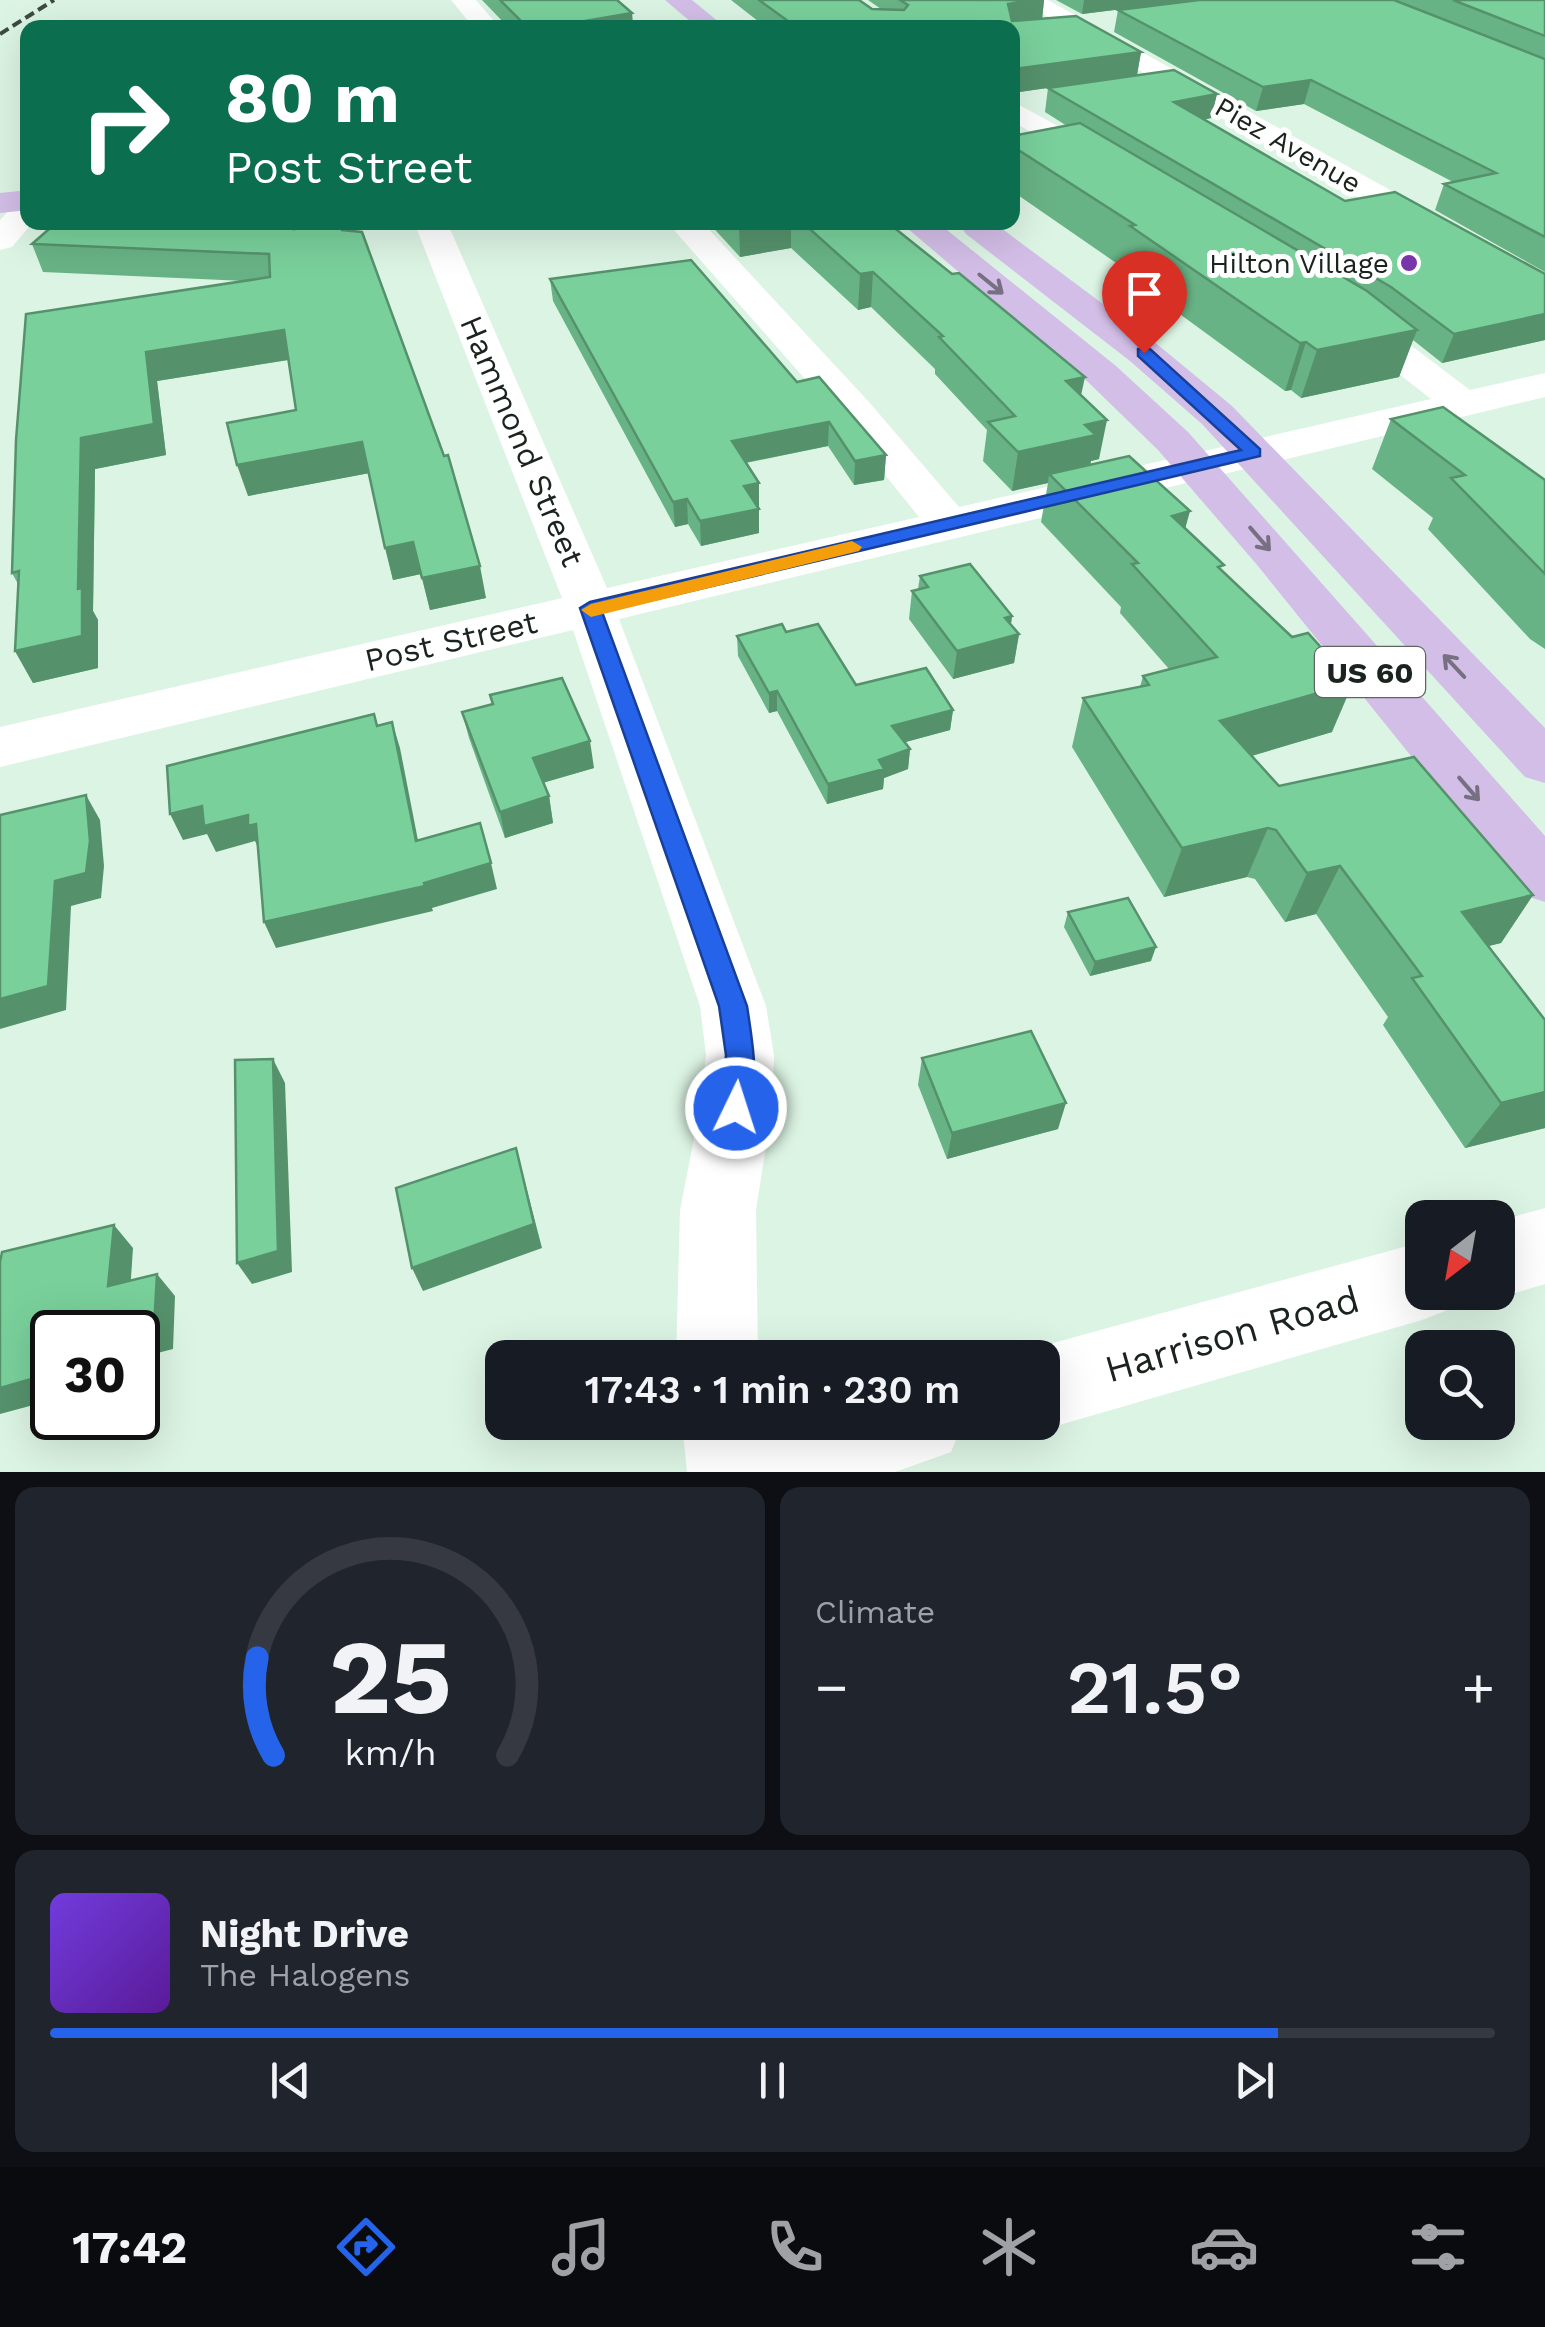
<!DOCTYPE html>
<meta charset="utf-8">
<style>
body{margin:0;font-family:"Work Sans",sans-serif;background:#20242c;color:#f1f3f6;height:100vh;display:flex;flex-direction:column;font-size:38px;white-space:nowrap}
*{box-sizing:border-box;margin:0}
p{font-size:32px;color:#9ea1a6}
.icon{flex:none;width:55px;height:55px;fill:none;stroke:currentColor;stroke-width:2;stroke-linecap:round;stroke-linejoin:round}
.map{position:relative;height:1472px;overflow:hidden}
.panel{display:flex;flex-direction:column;gap:15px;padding:15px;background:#0d0f14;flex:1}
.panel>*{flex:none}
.top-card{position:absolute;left:20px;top:20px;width:1000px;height:210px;border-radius:20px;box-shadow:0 10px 40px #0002;background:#0b6e4f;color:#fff;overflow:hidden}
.needle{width:65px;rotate:211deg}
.fabs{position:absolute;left:1405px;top:1200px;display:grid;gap:20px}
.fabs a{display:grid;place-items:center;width:110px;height:110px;border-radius:20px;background:#171b24;box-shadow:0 10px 40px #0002;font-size:50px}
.speed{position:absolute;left:30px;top:1310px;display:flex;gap:20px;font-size:50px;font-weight:700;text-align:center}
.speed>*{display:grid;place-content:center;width:130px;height:130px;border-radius:50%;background:#171b24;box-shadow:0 10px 40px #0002;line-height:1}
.speed .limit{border:5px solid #111;border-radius:15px;background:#fff;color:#111}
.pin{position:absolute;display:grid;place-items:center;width:85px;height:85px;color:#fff;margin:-102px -42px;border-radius:50% 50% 50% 0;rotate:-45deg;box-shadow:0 0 10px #0007}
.pin .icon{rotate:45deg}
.me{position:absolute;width:110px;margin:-55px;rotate:4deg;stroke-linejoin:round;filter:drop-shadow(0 0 8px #0008)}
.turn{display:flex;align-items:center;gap:35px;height:210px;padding:0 40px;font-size:45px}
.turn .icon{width:130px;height:130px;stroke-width:2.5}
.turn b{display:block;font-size:70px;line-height:85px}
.big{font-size:75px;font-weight:600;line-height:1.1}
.panel .card{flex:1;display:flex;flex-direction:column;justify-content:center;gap:15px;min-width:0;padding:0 35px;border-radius:20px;background:#20242c}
.panel .dial{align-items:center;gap:0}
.dial svg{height:260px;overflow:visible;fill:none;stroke:#363941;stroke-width:7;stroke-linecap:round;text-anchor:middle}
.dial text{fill:#f1f3f6;stroke:none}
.song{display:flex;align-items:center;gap:30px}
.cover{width:120px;height:120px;border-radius:15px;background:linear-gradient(135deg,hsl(260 70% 55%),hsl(270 70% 35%))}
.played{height:10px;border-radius:5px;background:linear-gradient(90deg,#2563eb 85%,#363941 85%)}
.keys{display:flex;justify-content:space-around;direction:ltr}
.heat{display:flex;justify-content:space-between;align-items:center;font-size:55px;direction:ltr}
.panel .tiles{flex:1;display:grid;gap:15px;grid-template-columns:1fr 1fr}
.card:last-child{grid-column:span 2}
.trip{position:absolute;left:485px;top:1340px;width:575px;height:100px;border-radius:20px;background:#171b24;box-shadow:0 10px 40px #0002;font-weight:600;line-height:100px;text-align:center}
.menu{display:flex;height:160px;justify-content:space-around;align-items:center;background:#090b0e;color:#9ea1a6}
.menu .icon{width:70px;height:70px}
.menu .active{color:#2563eb}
.menu b{font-size:45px;color:#f1f3f6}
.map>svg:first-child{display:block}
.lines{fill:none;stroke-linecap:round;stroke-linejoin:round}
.minor{fill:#fff;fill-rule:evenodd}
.major{fill:#d3bee7;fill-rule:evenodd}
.rail{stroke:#3d4941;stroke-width:4;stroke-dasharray:10 5;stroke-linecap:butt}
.wall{fill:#68b385}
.shaded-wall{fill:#55926c}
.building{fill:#79d09b;stroke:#55926c;stroke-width:2.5}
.oneway{stroke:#767082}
.route{fill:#2563eb;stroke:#184099;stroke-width:2.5}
.slow{fill:#f59e0b}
.poi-dot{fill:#7936ab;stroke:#fff;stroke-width:4}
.labels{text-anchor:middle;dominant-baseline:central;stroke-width:10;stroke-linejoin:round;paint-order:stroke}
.far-street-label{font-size:28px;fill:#1a231d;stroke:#fff}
.far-poi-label{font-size:28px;fill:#1a231d;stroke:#fff;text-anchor:end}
.shield{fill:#fff;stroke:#5f6561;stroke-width:2.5}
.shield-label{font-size:30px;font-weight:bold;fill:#1a231d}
.street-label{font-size:32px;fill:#1a231d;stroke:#fff}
.near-street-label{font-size:38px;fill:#1a231d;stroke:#fff}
</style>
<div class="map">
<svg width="1545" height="1472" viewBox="0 0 1545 1472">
<rect width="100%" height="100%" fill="#dcf4e4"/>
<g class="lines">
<g class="minor">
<path d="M 451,0 L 476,0 L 500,28 L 474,28 Z"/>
<path d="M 1019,0 L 1048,0 L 1545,276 L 1545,302 L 1532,299 Z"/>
<path d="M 1012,101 L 1120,160 L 1124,166 L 1120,172 L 1098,172 L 1012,121 Z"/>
<path d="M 28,198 L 28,222 L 33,222 L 12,247 L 0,250 L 0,220 L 17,201 Z"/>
<path d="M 414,222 L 447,222 L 607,588 L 919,517 L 841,420 L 667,222 L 702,222 L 869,402 L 959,507 L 1431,399 L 1334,323 L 1329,315 L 1334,307 L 1347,304 L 1360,307 L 1470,390 L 1545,373 L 1545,397 L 619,619 L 766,1006 L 774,1055 L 772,1108 L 756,1210 L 758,1358 L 676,1358 L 680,1210 L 700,1108 L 706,1055 L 700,1006 L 573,630 L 0,767 L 0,727 L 562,598 Z"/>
<path d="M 1545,1208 L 1545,1284 L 1498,1298 L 1485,1292 L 1498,1292 L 1498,1221 Z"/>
<path d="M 1422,1242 L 1422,1292 L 1456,1292 L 1450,1309 L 1422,1320 L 1042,1430 L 1025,1422 L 1042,1422 L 1042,1358 L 1015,1358 L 1042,1346 Z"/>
<path d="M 682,1422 L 963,1422 L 951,1452 L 895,1472 L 687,1472 Z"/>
</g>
<g class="major">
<path d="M 665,0 L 692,0 L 726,28 L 698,28 Z"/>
<path d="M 28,190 L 28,210 L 0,213 L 0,193 Z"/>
<path d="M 900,222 L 937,222 L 1116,366 L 1188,432 L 1545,836 L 1545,902 L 1523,895 L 1258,566 L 1158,450 L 1088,382 Z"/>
<path d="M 965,222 L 993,222 L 1158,345 L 1232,406 L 1545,728 L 1545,783 L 1525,777 L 1202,424 L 1130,361 L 966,234 L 961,227 Z"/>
</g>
<path class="rail" d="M 0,34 L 54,0"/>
</g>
<g class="wall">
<path d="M 482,0 L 617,0 L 632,13 L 633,28 L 509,28 Z"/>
<path d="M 731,0 L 859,0 L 872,9 L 881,9 L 868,0 L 1044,0 L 1042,19 L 1141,52 L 1137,75 L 1012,93 L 1012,28 L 767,28 Z"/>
<path d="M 1056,0 L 1195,0 L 1082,14 Z"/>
<path d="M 1199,0 L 1545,0 L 1545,272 L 1435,210 L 1444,184 L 1453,182 L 1304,104 L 1256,111 L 1114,32 L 1118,10 Z"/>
<path d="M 1048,88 L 1217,94 L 1211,118 L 1204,120 L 1345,201 L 1545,274 L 1545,340 L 1442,363 L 1413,340 L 1399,377 L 1301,398 L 1291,390 L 1285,391 L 1121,271 L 1122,267 L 1012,191 L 1012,136 L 1067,126 L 1045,112 Z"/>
<path d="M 708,222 L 887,222 L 1081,396 L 1099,459 L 1091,461 L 1090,465 L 1185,529 L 1223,571 L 1332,732 L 1252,756 L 1279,786 L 1533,895 L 1501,943 L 1488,946 L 1545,1128 L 1465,1148 L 1383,1025 L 1388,1017 L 1316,914 L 1285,922 L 1255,879 L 1247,877 L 1164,897 L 1072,747 L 1083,698 L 1140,687 L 1143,676 L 1169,669 L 1120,613 L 1121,607 L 1041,522 L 1048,483 L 1012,491 L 983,461 L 987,430 L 935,374 L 935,369 L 871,307 L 858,310 L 791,248 L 740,257 Z"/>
<path d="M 295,229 L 486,598 L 430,610 L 421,574 L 393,580 L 369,473 L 248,496 L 296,410 L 289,360 L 157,381 L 166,455 L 95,469 L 93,611 L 98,620 L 98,668 L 33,683 L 15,651 L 18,584 L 12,573 L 16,440 L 245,281 L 43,272 L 32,244 Z"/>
<path d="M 550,279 L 797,382 L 886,455 L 884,480 L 854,485 L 828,446 L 746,463 L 759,508 L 759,533 L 701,546 L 688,524 L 675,527 L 553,301 Z"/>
<path d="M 1391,419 L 1545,480 L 1545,649 L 1530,639 L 1428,529 L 1433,518 L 1372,469 Z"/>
<path d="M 920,576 L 1012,616 L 1011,625 L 1019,634 L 1014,663 L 953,679 L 909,619 L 912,591 L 918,589 Z"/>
<path d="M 786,632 L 856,685 L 953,710 L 950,730 L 905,742 L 910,749 L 908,769 L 884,778 L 883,789 L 827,804 L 777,711 L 769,713 L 738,656 L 737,636 Z"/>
<path d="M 490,695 L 594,768 L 543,783 L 549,796 L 553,823 L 505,838 L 469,738 L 462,712 L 492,705 Z"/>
<path d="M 1068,912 L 1151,961 L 1090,976 L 1064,927 Z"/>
<path d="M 922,1058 L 1058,1129 L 947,1159 L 918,1085 Z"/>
</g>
<g class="shaded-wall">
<path d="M 1031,0 L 1044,0 L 1042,20 L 1005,26 L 1008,4 Z"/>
<path d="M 1084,0 L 1195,0 L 1082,14 Z"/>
<path d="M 632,13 L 633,28 L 544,28 Z"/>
<path d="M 808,22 L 808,28 L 792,28 L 792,24 Z"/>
<path d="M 1141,52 L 1137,75 L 1012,93 L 1012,72 L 1014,69 Z"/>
<path d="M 1311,80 L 1304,104 L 1256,111 L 1263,87 Z"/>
<path d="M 1217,94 L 1211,118 L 1168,127 L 1174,102 Z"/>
<path d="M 791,222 L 791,248 L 740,257 L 739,223 Z"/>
<path d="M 873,272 L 871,307 L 858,310 L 860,274 Z"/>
<path d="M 1545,314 L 1545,340 L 1442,363 L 1454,334 Z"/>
<path d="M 284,330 L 293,359 L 157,381 L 166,455 L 95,469 L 93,611 L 98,620 L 98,668 L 33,683 L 15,651 L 78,589 L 81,438 L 146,352 Z"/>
<path d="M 1417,330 L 1399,377 L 1301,398 L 1317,350 Z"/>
<path d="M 1306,342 L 1291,390 L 1285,391 L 1300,343 Z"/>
<path d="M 1085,377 L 1077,414 L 1066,381 Z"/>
<path d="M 1107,420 L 1099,459 L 1091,461 L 1088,474 L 1049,474 L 1048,483 L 1012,491 L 1018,452 L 1085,425 Z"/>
<path d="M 829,422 L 828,446 L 733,465 L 732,441 Z"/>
<path d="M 362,442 L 370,473 L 248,496 L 237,465 Z"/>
<path d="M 886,455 L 884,480 L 854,485 L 855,461 Z"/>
<path d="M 759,483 L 759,508 L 745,511 L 744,486 Z"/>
<path d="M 687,499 L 688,524 L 675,527 L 673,502 Z"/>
<path d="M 759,509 L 759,533 L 701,546 L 700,521 Z"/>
<path d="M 1190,511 L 1177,559 L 1172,516 Z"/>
<path d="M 413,542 L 421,574 L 393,580 L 385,548 Z"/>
<path d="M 480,566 L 486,598 L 430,610 L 422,578 Z"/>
<path d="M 1012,616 L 1009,637 L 1019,634 L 1014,663 L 953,679 L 957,651 L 1005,618 Z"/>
<path d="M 1353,683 L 1332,732 L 1203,770 L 1220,721 Z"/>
<path d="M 777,691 L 777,711 L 769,713 L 769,693 Z"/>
<path d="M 953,710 L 950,730 L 891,746 L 892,726 Z"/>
<path d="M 392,722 L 400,748 L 423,866 L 416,841 Z"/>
<path d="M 590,741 L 594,768 L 538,784 L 533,758 Z"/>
<path d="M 910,749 L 908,769 L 884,778 L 883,789 L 827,804 L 828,784 L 879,760 Z"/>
<path d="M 86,795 L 100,820 L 104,866 L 101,898 L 71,906 L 66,1010 L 0,1029 L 0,999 L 55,881 Z"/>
<path d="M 549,796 L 553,823 L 505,838 L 500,812 Z"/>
<path d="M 202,806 L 248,815 L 256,824 L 260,851 L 255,841 L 216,852 L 207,834 L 183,840 L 170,814 Z"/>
<path d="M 1268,828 L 1247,877 L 1164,897 L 1182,848 Z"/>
<path d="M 491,863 L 497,889 L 432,908 L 433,911 L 276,948 L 264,922 L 424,883 Z"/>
<path d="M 1340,866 L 1316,914 L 1285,922 L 1307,873 Z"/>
<path d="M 1533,895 L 1501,943 L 1432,960 L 1462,912 Z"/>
<path d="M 1156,947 L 1151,961 L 1090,976 L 1095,962 Z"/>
<path d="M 273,1059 L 285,1083 L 292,1272 L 252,1284 L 237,1263 Z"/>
<path d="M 1545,1092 L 1545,1128 L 1465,1148 L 1501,1103 Z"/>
<path d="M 1066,1103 L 1058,1129 L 947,1159 L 952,1133 Z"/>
<path d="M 516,1148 L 542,1248 L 423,1291 L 412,1268 Z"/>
<path d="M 114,1225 L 133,1248 L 129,1308 L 108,1286 Z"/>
<path d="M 157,1274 L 175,1296 L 173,1349 L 138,1358 L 138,1332 L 134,1332 Z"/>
<path d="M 52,1373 L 52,1400 L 0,1414 L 0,1388 Z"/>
</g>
<g class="building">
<path d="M 500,0 L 617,0 L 632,13 L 544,28 L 528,28 Z"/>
<path d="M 759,0 L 859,0 L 872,9 L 904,10 L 908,5 L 900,0 L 1031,0 L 1008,4 L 1012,21 L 1076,16 L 1141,52 L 1014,69 L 1012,72 L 1012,28 L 816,28 L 808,22 L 792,24 Z"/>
<path d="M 1199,0 L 1394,0 L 1545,59 L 1545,237 L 1444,184 L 1496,173 L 1311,80 L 1263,87 L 1118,10 Z"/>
<path d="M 1453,0 L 1545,0 L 1545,36 Z"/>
<path d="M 1174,70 L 1217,94 L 1174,102 L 1345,201 L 1395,192 L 1545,274 L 1545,314 L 1454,334 L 1391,287 L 1048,88 Z"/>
<path d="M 1080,123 L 1367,291 L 1417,330 L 1317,350 L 1306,342 L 1300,343 L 1130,226 L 1135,225 L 1012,146 L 1012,136 Z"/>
<path d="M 57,222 L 293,222 L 294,229 L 340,223 L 342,230 L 362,232 L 444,456 L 448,455 L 480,566 L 422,578 L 413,542 L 385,548 L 362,442 L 237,465 L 227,423 L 296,410 L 284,330 L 146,352 L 154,424 L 81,438 L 78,589 L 82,588 L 82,636 L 15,651 L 19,571 L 12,573 L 16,440 L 26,314 L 270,277 L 269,254 L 32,244 Z"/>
<path d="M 802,222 L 887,222 L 952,274 L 959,273 L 1085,377 L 1066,381 L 1107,420 L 1085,425 L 1096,435 L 1018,452 L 988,422 L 1015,416 L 939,337 L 943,336 L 873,272 L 860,274 Z"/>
<path d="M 691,260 L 797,382 L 819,377 L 886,455 L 855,461 L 829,422 L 732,441 L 759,483 L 744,486 L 759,509 L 700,521 L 687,499 L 673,502 L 550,279 Z"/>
<path d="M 1443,407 L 1545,480 L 1545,574 L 1451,478 L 1465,475 L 1391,419 Z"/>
<path d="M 1129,456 L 1190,511 L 1172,516 L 1224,565 L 1218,567 L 1292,637 L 1308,633 L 1353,683 L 1220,721 L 1279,786 L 1414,757 L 1533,895 L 1462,912 L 1545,1020 L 1545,1092 L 1501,1103 L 1412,978 L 1422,976 L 1340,866 L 1307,873 L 1276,830 L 1268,828 L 1182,848 L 1083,698 L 1149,685 L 1143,676 L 1217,657 L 1132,564 L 1138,563 L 1049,474 Z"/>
<path d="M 970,564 L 1012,616 L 1005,618 L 1019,634 L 957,651 L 912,591 L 928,587 L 920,576 Z"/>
<path d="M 782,624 L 786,632 L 818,624 L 856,685 L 926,668 L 953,710 L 892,726 L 910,749 L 879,760 L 884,769 L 828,784 L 777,691 L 769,693 L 737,636 Z"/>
<path d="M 562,678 L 590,741 L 533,758 L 549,796 L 500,812 L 462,712 L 493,704 L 490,695 Z"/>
<path d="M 374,714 L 377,726 L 392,722 L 416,841 L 480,823 L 491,863 L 424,883 L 425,886 L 264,922 L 256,824 L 248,826 L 248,815 L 204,826 L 202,806 L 170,814 L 167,766 Z"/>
<path d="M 86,795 L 90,841 L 86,873 L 55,881 L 48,986 L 0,999 L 0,815 Z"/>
<path d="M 1128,898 L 1156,947 L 1095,962 L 1068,912 Z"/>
<path d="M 1031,1031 L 1066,1103 L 952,1133 L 922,1058 Z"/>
<path d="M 273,1059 L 278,1251 L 237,1263 L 235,1060 Z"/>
<path d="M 516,1148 L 534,1224 L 412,1268 L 396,1188 Z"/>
<path d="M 114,1225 L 108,1286 L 157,1274 L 154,1327 L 134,1332 L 52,1332 L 52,1373 L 0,1388 L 0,1262 L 2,1252 Z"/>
</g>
<defs><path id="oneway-shaft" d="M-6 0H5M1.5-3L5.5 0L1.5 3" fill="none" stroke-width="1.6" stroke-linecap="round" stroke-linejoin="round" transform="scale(2.5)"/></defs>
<g class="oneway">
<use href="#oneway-shaft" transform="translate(991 284) rotate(39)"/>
<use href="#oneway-shaft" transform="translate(1260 539) rotate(49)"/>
<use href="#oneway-shaft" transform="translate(1454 666) rotate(-133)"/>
<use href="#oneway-shaft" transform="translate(1469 789) rotate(49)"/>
</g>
<path class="route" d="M 1138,349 L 1150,349 L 1260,449 L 1260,456 L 602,612 L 747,1006 C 752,1040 761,1084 746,1117 L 736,1121 L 725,1117 L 721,1108 L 726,1055 L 719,1006 L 580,608 L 590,602 L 1241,450 L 1138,356 Z"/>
<path class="slow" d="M 852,541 L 862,547 L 859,551 L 591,617 L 581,610 L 591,604 Z"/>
<circle class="poi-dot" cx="1409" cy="263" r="10"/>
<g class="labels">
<g class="far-street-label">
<text transform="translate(1288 145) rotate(30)">Piez Avenue</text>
</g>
<g class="far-poi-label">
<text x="1389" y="263">Hilton Village</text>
</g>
<rect class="shield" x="1315" y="647" width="110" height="50" rx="8"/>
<g class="shield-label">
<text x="1370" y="672">US 60</text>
</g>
<g class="street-label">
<text transform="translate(522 441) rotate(67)">Hammond Street</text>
<text transform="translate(451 641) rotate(-13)">Post Street</text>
</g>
<g class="near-street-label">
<text transform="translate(1232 1334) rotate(-16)">Harrison Road</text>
</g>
</g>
</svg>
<div class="fabs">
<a><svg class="needle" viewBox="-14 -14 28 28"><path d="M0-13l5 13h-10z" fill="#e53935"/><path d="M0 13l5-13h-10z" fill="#9ea1a6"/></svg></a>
<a><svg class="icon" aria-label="search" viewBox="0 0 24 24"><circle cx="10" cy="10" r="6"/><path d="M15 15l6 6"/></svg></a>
</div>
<div class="speed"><div class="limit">30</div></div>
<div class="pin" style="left:1144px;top:353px;background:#d93025"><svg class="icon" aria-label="arrive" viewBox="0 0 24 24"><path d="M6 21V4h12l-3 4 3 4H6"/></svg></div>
<svg class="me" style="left:736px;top:1108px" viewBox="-20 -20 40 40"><circle r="17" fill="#2563eb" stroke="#fff" stroke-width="3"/><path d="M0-11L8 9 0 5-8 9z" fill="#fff"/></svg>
<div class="trip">17:43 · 1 min · 230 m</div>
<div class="top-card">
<div class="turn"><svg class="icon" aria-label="right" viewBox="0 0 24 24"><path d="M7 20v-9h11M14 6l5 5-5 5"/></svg><div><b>80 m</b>Post Street</div></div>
</div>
</div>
<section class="panel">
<div class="tiles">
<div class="card dial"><svg viewBox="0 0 100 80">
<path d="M14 69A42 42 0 1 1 86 69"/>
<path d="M14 69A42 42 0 0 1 9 39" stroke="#2563eb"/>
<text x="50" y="56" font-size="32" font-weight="700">25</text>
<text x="50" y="72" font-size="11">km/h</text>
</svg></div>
<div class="card"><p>Climate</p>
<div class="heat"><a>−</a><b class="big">21.5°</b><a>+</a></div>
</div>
<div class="card">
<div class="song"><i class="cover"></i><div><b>Night Drive</b><p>The Halogens</p></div></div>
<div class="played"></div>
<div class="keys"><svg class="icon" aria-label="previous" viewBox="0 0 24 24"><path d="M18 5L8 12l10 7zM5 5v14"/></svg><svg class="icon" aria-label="pause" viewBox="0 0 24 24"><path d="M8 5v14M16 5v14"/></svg><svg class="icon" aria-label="next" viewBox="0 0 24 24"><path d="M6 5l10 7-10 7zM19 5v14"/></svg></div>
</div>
</div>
</section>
<nav class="menu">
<b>17:42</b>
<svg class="icon active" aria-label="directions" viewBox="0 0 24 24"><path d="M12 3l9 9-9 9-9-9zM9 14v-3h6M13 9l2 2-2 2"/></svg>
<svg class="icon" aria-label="music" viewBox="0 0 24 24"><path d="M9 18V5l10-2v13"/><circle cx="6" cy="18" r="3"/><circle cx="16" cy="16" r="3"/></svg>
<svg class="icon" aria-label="phone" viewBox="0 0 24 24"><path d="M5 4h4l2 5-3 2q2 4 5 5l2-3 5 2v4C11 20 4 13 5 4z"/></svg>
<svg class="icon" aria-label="climate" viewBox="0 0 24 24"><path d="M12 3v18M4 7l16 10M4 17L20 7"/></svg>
<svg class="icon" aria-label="car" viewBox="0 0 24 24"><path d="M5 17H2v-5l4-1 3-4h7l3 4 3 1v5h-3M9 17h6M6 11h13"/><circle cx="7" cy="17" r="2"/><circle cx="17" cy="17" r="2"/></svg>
<svg class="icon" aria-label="filters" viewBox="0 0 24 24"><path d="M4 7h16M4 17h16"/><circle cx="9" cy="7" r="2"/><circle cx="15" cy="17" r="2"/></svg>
</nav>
